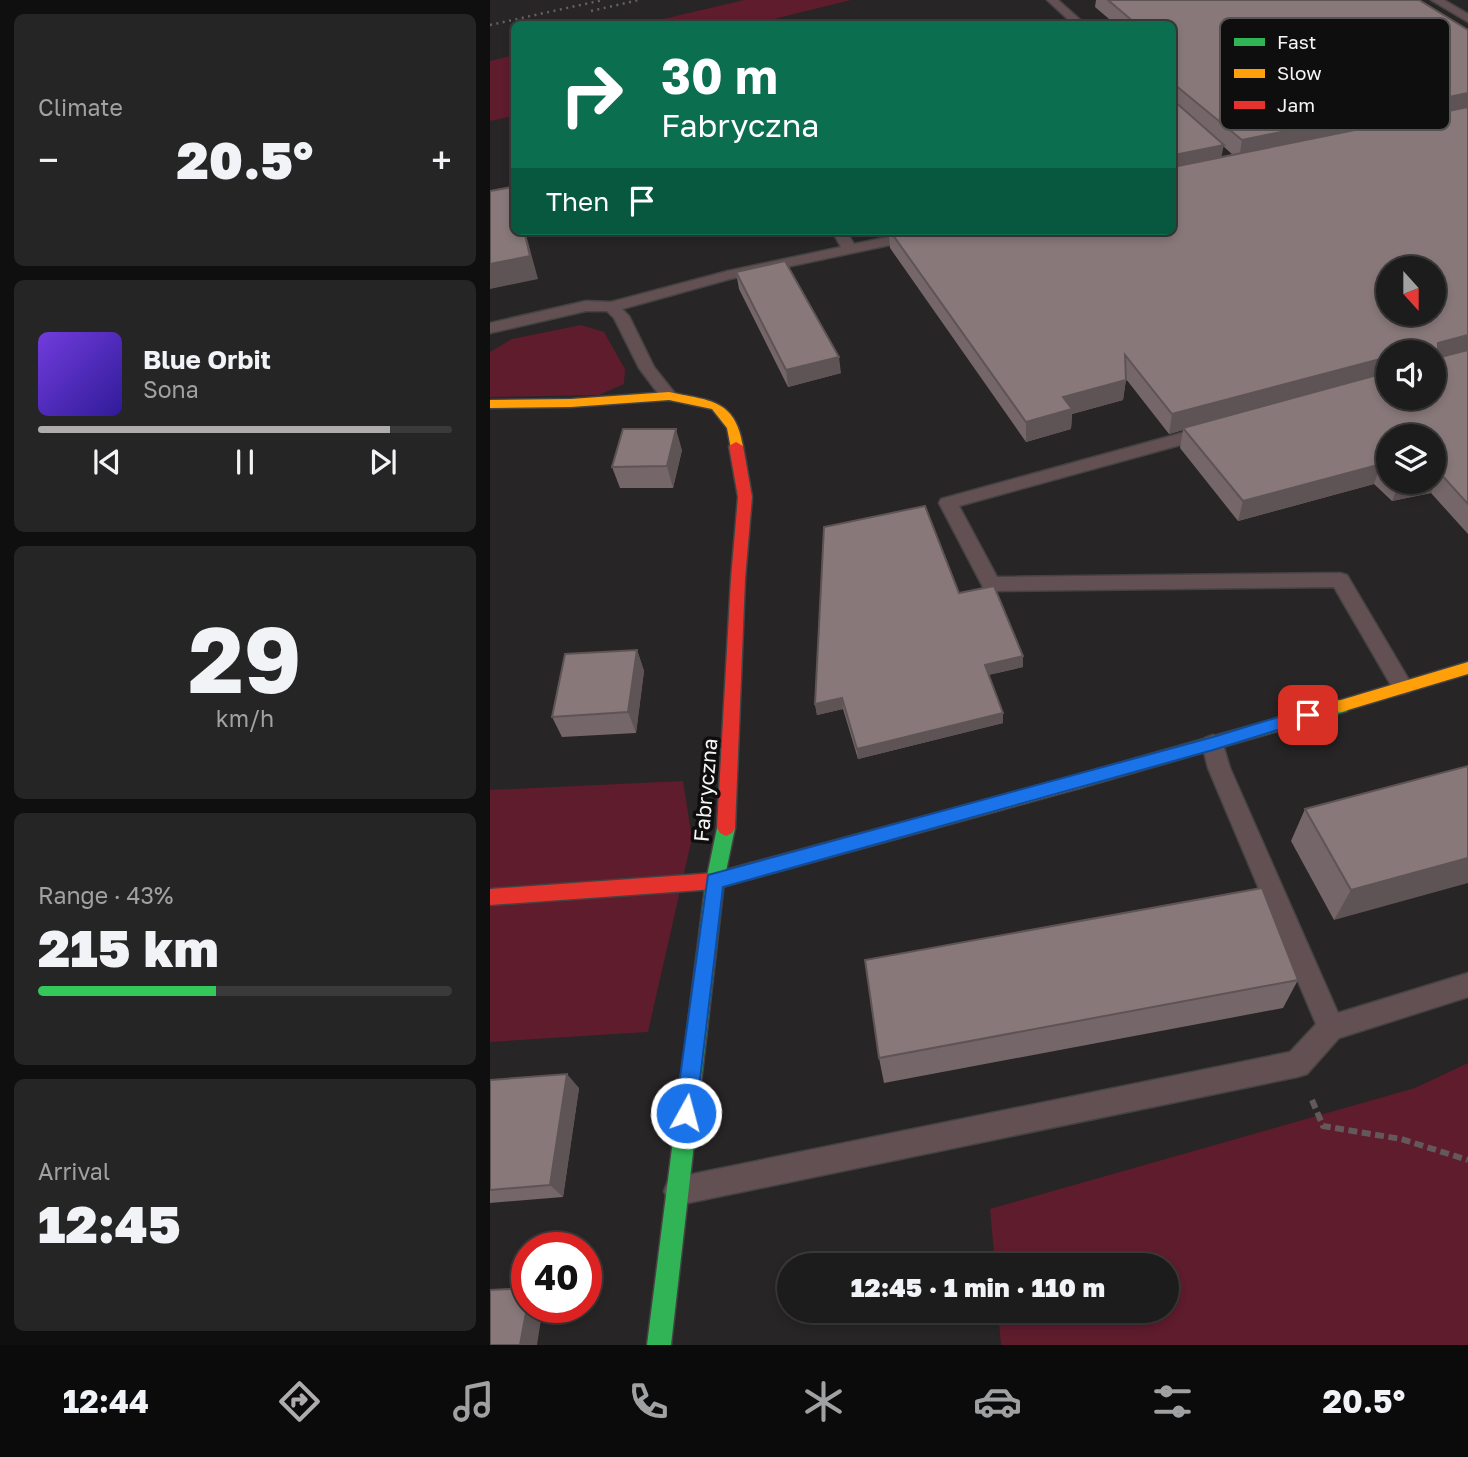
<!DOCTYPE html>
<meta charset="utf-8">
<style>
body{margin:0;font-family:"Golos Text",sans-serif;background:#252525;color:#f1f3f6;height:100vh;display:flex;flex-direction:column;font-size:26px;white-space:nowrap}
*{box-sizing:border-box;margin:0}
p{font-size:23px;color:#a0a1a3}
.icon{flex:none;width:38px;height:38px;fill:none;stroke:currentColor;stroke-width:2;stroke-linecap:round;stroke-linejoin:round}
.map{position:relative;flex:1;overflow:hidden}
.drawer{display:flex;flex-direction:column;gap:14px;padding:14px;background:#100f0f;width:490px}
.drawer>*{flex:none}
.guide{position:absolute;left:21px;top:21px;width:665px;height:214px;border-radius:10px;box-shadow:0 4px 10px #0003,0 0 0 2px #3b3a3b;background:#0b6e4f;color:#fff;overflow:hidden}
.needle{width:46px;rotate:159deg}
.fabs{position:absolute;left:886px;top:256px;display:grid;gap:14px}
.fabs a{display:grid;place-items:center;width:70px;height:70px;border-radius:50%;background:#1d1c1c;box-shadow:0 4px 10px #0003,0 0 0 2px #3b3a3b;font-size:35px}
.speed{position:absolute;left:21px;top:1232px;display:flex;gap:14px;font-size:35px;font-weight:700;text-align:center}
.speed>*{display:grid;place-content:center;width:91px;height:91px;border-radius:50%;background:#1d1c1c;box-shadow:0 4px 10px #0003,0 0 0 2px #3b3a3b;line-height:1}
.speed .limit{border:10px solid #d22;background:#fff;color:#111}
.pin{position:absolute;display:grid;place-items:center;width:60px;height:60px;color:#fff;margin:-30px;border-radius:14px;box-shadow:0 4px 10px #0006}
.me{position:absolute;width:77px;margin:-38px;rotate:7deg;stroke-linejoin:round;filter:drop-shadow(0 0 5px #0008)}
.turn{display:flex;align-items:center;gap:24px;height:147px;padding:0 35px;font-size:32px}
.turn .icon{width:91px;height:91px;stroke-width:2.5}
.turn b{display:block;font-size:49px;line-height:60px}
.then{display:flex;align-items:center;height:66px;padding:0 35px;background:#0003;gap:14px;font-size:26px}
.big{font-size:52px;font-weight:800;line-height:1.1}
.drawer .tile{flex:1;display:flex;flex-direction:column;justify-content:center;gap:10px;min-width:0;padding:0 24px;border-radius:10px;background:#252525}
.drawer .dial{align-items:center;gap:0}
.dial b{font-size:91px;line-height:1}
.song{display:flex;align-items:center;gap:21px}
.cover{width:84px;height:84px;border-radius:10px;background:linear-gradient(135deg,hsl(260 70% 55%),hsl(250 70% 35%))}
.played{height:7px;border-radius:4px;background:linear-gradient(90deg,#aeacac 85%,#3b3a3b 85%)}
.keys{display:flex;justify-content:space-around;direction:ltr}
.heat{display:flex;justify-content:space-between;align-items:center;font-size:38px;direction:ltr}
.charge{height:10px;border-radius:5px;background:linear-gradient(90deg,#34c759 43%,#3b3a3b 0)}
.trip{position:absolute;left:287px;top:1253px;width:402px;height:70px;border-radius:35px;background:#1d1c1c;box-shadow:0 4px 10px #0003,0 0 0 2px #3b3a3b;font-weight:800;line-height:70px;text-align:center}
.menu{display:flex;height:112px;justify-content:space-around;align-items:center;background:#0c0b0b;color:#a0a1a3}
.menu .icon{width:49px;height:49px}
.menu .current{color:#aeacac}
.menu b{font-size:32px;color:#f1f3f6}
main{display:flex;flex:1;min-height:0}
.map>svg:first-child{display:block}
.green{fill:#5e1c2d}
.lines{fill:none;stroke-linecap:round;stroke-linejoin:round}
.lane-casing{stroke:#444242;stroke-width:3}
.fast-casing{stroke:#444242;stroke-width:3}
.slow-casing{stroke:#444242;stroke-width:3}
.jam-casing{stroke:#444242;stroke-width:3}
.path{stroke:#63585a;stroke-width:6;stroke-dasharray:9 4.5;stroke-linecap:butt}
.lane{fill:#625053;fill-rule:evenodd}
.fast{fill:#30b455;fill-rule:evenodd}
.slow{fill:#ff9f0a;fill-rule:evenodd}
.jam{fill:#e5322d;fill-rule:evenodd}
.rail{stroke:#696061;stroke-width:2.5;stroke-dasharray:2 4.5;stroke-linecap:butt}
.wall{fill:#756769;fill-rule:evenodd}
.shaded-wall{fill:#5f5455}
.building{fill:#88787a;stroke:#5f5455;stroke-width:2;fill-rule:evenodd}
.route{fill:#1a73e8;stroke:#114b97;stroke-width:2}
.labels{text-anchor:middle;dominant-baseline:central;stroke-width:7;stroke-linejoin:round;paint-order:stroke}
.street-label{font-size:21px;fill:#f7f4f4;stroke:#0f0e0e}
.key{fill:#0f0e0e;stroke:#555353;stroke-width:2}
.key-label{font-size:19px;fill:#f7f4f4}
</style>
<main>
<section class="drawer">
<div class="tile"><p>Climate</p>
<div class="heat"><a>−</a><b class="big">20.5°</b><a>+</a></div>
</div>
<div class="tile">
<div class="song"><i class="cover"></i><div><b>Blue Orbit</b><p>Sona</p></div></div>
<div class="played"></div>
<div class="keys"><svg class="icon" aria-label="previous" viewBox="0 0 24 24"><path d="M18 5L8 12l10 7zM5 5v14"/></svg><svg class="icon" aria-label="pause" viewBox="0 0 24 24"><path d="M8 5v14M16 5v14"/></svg><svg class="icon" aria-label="next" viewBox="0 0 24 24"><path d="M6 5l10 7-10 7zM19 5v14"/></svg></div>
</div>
<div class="tile dial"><b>29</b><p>km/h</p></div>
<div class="tile"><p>Range · 43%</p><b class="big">215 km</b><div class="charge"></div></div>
<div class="tile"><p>Arrival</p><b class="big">12:45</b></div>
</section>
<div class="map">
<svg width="978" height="1345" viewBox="0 0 978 1345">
<rect width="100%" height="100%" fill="#272525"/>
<g class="green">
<path d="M 254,0 L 361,0 L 264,24 L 152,24 Z"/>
<path d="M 24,55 L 24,116 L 0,121 L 0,61 Z"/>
<path d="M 91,325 L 114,332 L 135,369 L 134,384 L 109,395 L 0,397 L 0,352 L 22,339 Z"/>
<path d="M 193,781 L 202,838 L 158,1032 L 0,1042 L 0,790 Z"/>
<path d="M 978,1063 L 978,1345 L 511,1345 L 508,1311 L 677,1311 L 677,1265 L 505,1265 L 500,1209 L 925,1088 Z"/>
</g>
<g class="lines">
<g class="lane-casing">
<g id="lane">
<path d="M 557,0 L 568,0 L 595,24 L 583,24 Z"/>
<path d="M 941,0 L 954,0 L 978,14 L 978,22 Z"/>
<path d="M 342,231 L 356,231 L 364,244 L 427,231 L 454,231 L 447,235 L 240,279 L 132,309 L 139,316 L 164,367 L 187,396 L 185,400 L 173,400 L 149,368 L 124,318 L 117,311 L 96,311 L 0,333 L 0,323 L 96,301 L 121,302 L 238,271 L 351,247 Z"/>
<path d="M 717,426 L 726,432 L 723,436 L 469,506 L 507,577 L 850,573 L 857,575 L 919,680 L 923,686 L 919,692 L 912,694 L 905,692 L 844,587 L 501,591 L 494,589 L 449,503 L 451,499 Z"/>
<path d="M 723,735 L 731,738 L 740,768 L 848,1013 L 978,973 L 978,997 L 849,1038 L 817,1074 L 807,1077 L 188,1205 L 178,1201 L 174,1191 L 178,1181 L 188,1177 L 800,1052 L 826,1024 L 718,768 L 712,744 L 715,738 Z"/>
</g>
</g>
<g class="fast-casing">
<g id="fast">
<path d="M 851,700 L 857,701 L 859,706 L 857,711 L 590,788 L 584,786 L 582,781 L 584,776 L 590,774 Z"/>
<path d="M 236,820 L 242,823 L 245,828 L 234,881 L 181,1345 L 157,1345 L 216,881 L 227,828 L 230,823 Z"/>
</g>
</g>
<g class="slow-casing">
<g id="slow">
<path d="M 179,392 C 219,401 245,398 253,446 L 251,449 L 241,449 L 237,428 L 222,409 L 179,400 L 81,407 L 0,408 L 0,400 L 81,399 Z"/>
<path d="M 978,662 L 978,674 L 851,712 L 845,711 L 843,706 L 845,701 L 851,700 Z"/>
<path d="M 590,774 L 596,776 L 598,781 L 596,786 L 590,788 L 261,879 L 255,877 L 252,871 L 255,865 L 261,863 Z"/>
</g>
</g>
<g class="jam-casing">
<g id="jam">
<path d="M 246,442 L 253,446 L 262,497 L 255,579 L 245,828 L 242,833 L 236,836 L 230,833 L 227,828 L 241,579 L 248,497 L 239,446 Z"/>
<path d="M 261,863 L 267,865 L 270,871 L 267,877 L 225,889 L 0,905 L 0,889 L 225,873 Z"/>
</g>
</g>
<path class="path" d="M 822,1100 L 833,1126 L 911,1139 L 978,1160"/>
<use href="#lane" class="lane"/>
<use href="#fast" class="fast"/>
<use href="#slow" class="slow"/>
<use href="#jam" class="jam"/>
<g class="rail">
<path d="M 101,11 L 149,0"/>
<path d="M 0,25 L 113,0"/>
</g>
</g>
<g class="wall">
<path d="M 606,0 L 929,0 L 978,30 L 978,534 L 941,493 L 902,501 L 884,484 L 748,521 L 690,448 L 693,430 L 679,434 L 636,379 L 633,400 L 582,414 L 581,429 L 536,442 L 400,248 L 399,234 L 391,236 L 388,231 L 682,231 L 682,24 L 625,24 L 605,7 ZM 733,146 L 743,155 L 731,157 ZM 898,352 L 943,352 L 898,397 ZM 898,436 L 943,481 L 898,481 Z"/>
<path d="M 246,272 L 351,373 L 298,387 L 249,289 Z"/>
<path d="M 192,450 L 183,488 L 130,488 L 122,467 Z"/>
<path d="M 469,593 L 533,656 L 533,667 L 498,675 L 513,713 L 513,723 L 368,759 L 353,709 L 327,715 L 325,704 Z"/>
<path d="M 147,650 L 154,671 L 146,733 L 72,737 L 62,717 Z"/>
<path d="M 978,766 L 844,920 L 801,841 L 815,809 Z"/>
<path d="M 808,980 L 793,1008 L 394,1083 L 389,1058 Z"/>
<path d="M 0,1080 L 89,1088 L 73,1197 L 0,1203 Z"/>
</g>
<g class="shaded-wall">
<path d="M 978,93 L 978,109 L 749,159 L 752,140 Z"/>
<path d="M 734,145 L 730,163 L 682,173 L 684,155 Z"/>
<path d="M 34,231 L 35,231 L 48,279 L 0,289 L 0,264 Z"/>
<path d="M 391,231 L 399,231 L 399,234 L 391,236 Z"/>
<path d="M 978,335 L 978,351 L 943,362 L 948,343 Z"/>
<path d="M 349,357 L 351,373 L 298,387 L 296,370 Z"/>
<path d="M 898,357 L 898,375 L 693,428 L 693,430 L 679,434 L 682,414 Z"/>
<path d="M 636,380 L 633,400 L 582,414 L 581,429 L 536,442 L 536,422 L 573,397 Z"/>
<path d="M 186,429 L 192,450 L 183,488 L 177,466 Z"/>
<path d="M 891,464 L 884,484 L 748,521 L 753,501 Z"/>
<path d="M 950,473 L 941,493 L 902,501 L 910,481 L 943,481 L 943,474 Z"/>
<path d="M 147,650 L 154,671 L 146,733 L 138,712 Z"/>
<path d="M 533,656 L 533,667 L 494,676 L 495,665 Z"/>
<path d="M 352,698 L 353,709 L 327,715 L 325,704 Z"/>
<path d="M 513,713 L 513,723 L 368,759 L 367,749 Z"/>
<path d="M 978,858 L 978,883 L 844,920 L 861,890 Z"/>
<path d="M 77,1074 L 89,1088 L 73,1197 L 60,1185 Z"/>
<path d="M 37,1307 L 53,1307 L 47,1345 L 30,1345 Z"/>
</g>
<g class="building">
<path d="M 618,0 L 929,0 L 978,30 L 978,93 L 752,140 L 684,84 L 682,86 L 682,24 L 635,24 L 645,23 Z"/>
<path d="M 682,97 L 683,100 L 734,145 L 684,155 L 683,167 L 978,107 L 978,335 L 948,343 L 948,354 L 951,357 L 978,350 L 978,504 L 950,473 L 943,474 L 943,436 L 898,436 L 898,470 L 891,464 L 753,501 L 693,428 L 898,372 L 898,397 L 943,397 L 943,352 L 898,352 L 898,357 L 682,414 L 635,355 L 636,380 L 573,397 L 582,409 L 536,422 L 400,231 L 682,231 ZM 898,268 L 943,268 L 943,313 L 898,313 Z"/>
<path d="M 22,187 L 24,198 L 24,231 L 34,231 L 40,256 L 0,264 L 0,191 Z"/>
<path d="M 295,261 L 349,357 L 296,370 L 246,272 Z"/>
<path d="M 133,429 L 186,429 L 177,466 L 122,467 Z"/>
<path d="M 435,506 L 469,593 L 504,586 L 533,656 L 495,665 L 513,713 L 367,749 L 352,698 L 325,704 L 334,527 Z"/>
<path d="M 147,650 L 138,712 L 62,717 L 75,654 Z"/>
<path d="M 978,766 L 978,858 L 861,890 L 815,809 Z"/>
<path d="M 772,888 L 808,980 L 389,1058 L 375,960 Z"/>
<path d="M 77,1074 L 60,1185 L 0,1190 L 0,1080 Z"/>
<path d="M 37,1288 L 37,1307 L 30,1345 L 0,1345 L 0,1290 Z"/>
</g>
<path class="route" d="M 818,708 L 823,710 L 826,715 L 823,719 L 723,750 L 233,887 L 206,1113 L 203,1121 L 196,1124 L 188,1121 L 185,1113 L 218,875 L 723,737 Z"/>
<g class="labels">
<g class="street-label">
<text transform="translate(215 790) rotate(-85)">Fabryczna</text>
</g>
</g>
<rect x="730" y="18" width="230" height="112" rx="10" class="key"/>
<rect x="744" y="38" width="31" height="8" fill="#30b455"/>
<rect x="744" y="69" width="31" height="9" fill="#ff9f0a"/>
<rect x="744" y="101" width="31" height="8" fill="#e5322d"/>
<g class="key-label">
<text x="787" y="49">Fast</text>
<text x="787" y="80">Slow</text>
<text x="787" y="112">Jam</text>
</g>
</svg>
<div class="fabs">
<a><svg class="needle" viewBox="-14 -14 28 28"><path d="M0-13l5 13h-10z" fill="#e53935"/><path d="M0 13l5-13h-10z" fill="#a0a1a3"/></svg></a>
<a><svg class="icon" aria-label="sound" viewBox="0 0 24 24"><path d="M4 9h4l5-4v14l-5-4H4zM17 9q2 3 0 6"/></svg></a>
<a><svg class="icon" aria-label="layers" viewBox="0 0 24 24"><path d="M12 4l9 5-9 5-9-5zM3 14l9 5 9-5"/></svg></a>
</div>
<div class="speed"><div class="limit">40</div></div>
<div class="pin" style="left:818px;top:715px;background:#d93025"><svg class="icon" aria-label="arrive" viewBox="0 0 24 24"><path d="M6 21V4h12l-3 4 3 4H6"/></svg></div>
<svg class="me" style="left:196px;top:1113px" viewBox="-20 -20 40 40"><circle r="17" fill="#1a73e8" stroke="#fff" stroke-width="3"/><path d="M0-11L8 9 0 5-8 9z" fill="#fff"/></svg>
<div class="trip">12:45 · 1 min · 110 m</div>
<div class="guide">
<div class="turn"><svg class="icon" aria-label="right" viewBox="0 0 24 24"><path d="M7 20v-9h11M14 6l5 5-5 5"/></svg><div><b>30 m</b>Fabryczna</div></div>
<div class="then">Then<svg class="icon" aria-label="arrive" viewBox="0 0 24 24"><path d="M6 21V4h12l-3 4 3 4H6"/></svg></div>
</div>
</div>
</main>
<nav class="menu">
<b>12:44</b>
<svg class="icon current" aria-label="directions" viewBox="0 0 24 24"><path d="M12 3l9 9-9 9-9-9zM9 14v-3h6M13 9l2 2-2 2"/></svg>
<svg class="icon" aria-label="music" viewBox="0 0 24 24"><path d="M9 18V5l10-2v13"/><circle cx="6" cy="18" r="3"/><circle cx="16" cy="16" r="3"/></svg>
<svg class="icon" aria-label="phone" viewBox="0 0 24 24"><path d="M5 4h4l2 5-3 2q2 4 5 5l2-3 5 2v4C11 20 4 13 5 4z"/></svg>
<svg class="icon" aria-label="climate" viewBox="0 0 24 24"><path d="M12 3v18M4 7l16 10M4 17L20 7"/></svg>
<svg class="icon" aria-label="car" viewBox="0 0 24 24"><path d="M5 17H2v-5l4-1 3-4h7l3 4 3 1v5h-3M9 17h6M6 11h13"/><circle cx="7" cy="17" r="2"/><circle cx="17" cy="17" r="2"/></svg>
<svg class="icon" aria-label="filters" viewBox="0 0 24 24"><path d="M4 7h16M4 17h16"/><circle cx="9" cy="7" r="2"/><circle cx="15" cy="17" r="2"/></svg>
<b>20.5°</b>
</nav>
